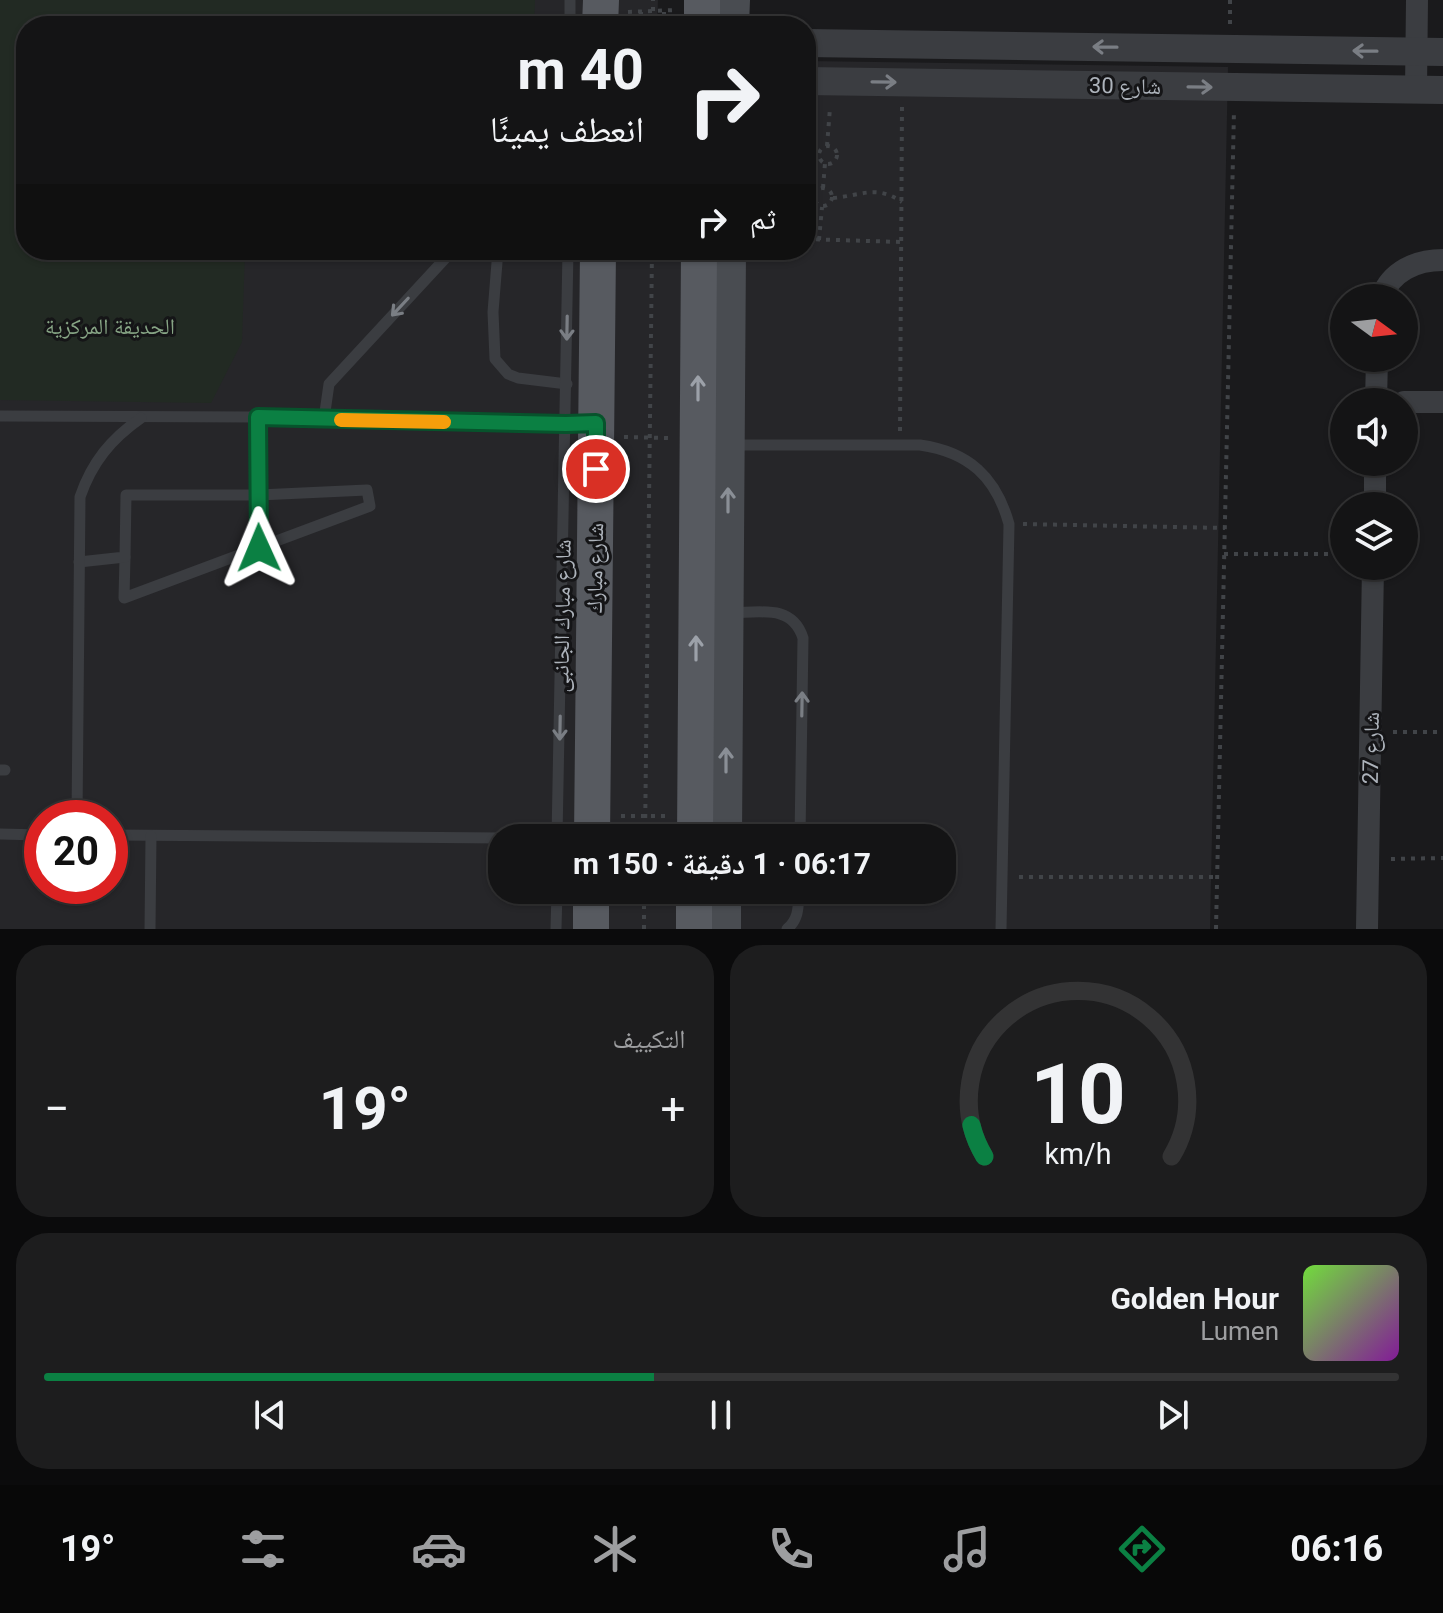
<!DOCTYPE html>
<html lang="ar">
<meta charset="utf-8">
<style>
body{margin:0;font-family:Roboto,"Noto Naskh Arabic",sans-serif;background:#1d1d1e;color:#f1f3f6;direction:rtl;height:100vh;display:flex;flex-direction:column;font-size:30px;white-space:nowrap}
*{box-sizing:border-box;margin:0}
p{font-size:26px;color:#9d9ea0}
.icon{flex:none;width:44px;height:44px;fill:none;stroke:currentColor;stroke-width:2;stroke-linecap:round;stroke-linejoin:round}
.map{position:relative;height:929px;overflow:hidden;direction:ltr}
.sheet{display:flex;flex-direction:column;gap:16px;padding:16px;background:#0b0b0c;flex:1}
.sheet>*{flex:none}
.banner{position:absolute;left:16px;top:16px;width:800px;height:244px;border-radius:32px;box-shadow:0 2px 6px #0004,0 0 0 2px #333334;direction:rtl;background:#141415;color:#f1f3f6;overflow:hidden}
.needle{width:52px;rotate:105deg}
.tools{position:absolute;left:1330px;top:284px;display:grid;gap:16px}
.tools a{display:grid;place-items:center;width:88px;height:88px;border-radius:50%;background:#141415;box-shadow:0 2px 6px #0004,0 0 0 2px #333334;font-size:40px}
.speed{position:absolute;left:24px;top:800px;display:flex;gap:16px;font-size:40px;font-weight:700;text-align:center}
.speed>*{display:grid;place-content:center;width:104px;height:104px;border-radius:50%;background:#141415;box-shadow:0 2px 6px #0004,0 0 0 2px #333334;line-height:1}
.speed .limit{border:12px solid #d22;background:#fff;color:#111}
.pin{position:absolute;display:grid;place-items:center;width:68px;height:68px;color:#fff;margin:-34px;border:4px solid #fff;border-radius:50%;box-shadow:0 2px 8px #0007}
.me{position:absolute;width:88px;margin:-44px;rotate:359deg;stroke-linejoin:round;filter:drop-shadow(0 0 6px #0008)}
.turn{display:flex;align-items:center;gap:28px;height:168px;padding:0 40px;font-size:36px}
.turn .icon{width:104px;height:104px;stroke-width:2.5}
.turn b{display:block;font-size:56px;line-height:68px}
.then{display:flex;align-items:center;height:76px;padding:0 40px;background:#0003;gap:16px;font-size:30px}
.big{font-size:60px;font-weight:700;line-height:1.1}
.sheet .tile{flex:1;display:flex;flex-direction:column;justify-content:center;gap:12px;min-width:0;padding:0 28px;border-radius:32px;background:#1d1d1e}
.sheet .dial{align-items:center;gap:0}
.dial svg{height:208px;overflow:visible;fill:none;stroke:#333334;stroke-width:7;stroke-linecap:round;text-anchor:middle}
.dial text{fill:#f1f3f6;stroke:none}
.song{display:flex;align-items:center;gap:24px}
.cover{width:96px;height:96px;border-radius:12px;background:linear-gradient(135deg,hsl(100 70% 55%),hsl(290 70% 35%))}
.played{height:8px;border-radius:4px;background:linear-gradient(90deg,#0b8043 45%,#333334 45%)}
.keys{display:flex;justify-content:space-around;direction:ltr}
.heat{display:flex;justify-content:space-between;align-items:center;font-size:44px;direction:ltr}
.sheet .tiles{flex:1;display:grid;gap:16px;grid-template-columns:1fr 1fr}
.tile:last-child{grid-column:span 2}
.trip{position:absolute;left:488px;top:824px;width:468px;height:80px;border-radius:32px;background:#141415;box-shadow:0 2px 6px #0004,0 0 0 2px #333334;font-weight:700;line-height:80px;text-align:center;direction:rtl}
.tabs{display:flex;height:128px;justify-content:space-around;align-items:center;background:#080808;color:#9d9ea0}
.tabs .icon{width:56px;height:56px}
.tabs .selected{color:#0b8043}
.tabs b{font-size:36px;color:#f1f3f6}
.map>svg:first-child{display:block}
.built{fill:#262629;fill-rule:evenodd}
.green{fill:#222a23}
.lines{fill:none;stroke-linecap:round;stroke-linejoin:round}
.path{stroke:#414448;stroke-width:4;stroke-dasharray:4 6;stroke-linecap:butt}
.service{stroke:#3b3d41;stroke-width:11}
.minor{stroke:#3b3d41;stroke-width:22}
.tertiary{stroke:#3b3d41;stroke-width:28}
.secondary{stroke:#494c51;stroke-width:32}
.primary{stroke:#575a60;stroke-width:36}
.oneway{stroke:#7a7e84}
.oneway2{stroke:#9ca1a9}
.oneway3{stroke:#8a8f96}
.route-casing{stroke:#07532c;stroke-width:20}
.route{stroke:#0b8043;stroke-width:14}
.slow{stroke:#f59e0b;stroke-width:14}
.labels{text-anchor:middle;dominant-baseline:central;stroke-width:6;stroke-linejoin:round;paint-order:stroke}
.street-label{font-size:22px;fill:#adb3bb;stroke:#151517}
.park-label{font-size:22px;fill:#87a585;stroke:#151517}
</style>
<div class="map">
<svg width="1443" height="929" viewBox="0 0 1443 929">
<rect width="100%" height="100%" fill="#1a1a1c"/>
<path class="built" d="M 0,0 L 658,0 L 657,26 L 26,26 L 26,250 L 806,250 L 806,61 L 1228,67 L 1210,929 L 0,929 ZM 42,818 L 110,818 L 110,886 L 42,886 ZM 502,838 L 942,838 L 942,890 L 502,890 Z"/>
<path class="green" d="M 0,0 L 535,0 L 534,26 L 26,26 L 26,250 L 245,250 L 242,342 L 211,403 L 0,400 Z"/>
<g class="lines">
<g class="path">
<path d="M 1230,0 L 1230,27"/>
<path d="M 653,11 L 653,0"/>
<path d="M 628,12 L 676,10"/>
<path d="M 641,26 L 641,11"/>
<path d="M 664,26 L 664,11"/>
<path d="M 827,146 L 830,108"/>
<circle cx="828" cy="155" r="9"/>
<circle cx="823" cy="197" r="9"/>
<path d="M 823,188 L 825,163"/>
<path d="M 806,194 L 814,197"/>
<path d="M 833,198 C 860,196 876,184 902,202"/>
<path d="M 806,239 L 901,242"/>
<path d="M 819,240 L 822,207"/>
<path d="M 900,431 L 902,107"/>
<path d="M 624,437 L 668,438"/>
<path d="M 1023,524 L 1225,528"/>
<path d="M 1224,554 L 1344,554"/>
<path d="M 1393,732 L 1443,732"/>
<path d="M 621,816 L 669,816"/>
<path d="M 645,838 L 652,250"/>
<path d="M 1391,859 L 1443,858"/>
<path d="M 1019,877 L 1217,877"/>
<path d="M 644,929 L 644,890"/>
<path d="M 1216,929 L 1234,110"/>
</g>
<g class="service">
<path d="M 570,26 L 570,0"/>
<path d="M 498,250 L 493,312 L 495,359 L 508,374 L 518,378 L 567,384"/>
<path d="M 0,416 L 258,417 L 566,424"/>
<path d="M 324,419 L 329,384 L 453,250"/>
<path d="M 730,445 L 920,445 C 969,452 996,477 1009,524 L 1001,929"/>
<path d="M 125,557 L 124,598 L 370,506 L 367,490 L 259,495 L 258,417"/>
<path d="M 79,562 L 125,557 L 126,495 L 259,495 L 259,548"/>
<path d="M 729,613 C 758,613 792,603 803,638 L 800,838"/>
<path d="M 0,770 L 5,770"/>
<path d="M 77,818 L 80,497 C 92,462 111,439 141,418"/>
<path d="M 0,834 L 42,835"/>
<path d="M 110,835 L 502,838"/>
<path d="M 557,838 L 568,250"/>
<path d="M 150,929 L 151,836"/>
<path d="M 556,929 L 557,890"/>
<path d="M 787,929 C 800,918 798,905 799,890"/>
</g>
<g class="minor">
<path d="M 1416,90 L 1417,0"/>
<path d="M 1381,298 C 1391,271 1416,260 1443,260"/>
<path d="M 1376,402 L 1377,358"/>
<path d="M 1404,402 L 1443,402"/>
<path d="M 1375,506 L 1375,462"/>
<path d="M 1367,929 L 1373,566"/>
</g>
<g class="tertiary">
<path d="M 806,43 L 1443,52"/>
<path d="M 806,81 L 1443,90"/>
</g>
<g class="secondary">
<path d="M 733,26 L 734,0"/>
<path d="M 726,838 L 730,250"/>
<path d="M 725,929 L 725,890"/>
</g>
<g class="primary">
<path d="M 600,26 L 601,0"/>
<path d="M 702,26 L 702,0"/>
<path d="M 592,838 L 598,250"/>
<path d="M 695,838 L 699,250"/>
<path d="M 591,929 L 591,890"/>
<path d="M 694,929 L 694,890"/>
</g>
</g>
<defs><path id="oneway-shaft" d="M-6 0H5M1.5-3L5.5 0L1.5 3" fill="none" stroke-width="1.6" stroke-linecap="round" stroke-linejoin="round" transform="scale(2)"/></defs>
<g class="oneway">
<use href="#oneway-shaft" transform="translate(1105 47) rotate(-179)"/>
<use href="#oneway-shaft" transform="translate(1365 51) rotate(-179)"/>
<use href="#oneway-shaft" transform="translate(884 82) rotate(1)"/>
<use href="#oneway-shaft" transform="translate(1200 87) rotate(1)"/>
<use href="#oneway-shaft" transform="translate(400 307) rotate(133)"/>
<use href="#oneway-shaft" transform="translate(567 328) rotate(91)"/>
<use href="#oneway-shaft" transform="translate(802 704) rotate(-89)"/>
<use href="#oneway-shaft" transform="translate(560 728) rotate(91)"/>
</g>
<g class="oneway2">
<use href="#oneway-shaft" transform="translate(698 388) rotate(-90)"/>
<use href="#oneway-shaft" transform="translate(696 648) rotate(-90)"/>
</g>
<g class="oneway3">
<use href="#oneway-shaft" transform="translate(728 500) rotate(-90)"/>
<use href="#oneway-shaft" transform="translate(726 760) rotate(-90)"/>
</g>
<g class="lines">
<g class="route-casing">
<path id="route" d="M 259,548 L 258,417 L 566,424 L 596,423 L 596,469"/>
</g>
<use href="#route" class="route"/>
<path class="slow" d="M 341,420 L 444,422"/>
</g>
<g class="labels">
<g class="street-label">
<text transform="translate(1125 86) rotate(1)">شارع 30</text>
<text transform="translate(595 568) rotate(-89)">شارع مبارك</text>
<text transform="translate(562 616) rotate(-89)">شارع مبارك الجانبى</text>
<text transform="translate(1371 748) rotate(-89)">شارع 27</text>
</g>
<g class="park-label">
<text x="110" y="326">الحديقة المركزية</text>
</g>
</g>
</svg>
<div class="tools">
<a><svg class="needle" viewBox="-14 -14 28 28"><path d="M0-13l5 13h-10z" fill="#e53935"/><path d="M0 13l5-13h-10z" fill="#9d9ea0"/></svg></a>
<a><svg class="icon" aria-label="sound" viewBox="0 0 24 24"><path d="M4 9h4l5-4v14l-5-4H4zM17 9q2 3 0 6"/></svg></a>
<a><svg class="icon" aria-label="layers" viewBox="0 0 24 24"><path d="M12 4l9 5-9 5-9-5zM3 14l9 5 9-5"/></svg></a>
</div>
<div class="speed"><div class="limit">20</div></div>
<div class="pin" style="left:596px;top:469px;background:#d93025"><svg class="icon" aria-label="arrive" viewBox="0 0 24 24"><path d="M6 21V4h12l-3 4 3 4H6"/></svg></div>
<svg class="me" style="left:259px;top:548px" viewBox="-20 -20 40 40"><path d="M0-17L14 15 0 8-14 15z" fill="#0b8043" stroke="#fff" stroke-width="4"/></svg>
<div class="trip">06:17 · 1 دقيقة · 150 m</div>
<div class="banner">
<div class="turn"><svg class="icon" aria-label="right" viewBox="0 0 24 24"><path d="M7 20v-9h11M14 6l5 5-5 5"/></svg><div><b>40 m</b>انعطف يمينًا</div></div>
<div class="then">ثم<svg class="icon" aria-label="right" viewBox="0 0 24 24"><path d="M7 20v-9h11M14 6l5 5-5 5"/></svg></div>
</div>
</div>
<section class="sheet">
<div class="tiles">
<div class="tile dial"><svg viewBox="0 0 100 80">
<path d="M14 69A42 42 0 1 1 86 69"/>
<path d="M14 69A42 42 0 0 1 9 57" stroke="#0b8043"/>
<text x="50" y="56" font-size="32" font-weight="700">10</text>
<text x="50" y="72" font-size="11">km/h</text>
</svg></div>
<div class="tile"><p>التكييف</p>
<div class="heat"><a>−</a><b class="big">19°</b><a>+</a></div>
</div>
<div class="tile">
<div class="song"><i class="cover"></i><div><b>Golden Hour</b><p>Lumen</p></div></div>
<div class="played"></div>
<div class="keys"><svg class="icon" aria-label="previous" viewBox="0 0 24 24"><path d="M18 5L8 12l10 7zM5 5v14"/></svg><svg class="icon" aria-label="pause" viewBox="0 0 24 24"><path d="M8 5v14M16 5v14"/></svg><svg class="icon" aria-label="next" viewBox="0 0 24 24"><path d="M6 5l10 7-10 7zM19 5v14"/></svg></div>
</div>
</div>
</section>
<nav class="tabs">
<b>06:16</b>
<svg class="icon selected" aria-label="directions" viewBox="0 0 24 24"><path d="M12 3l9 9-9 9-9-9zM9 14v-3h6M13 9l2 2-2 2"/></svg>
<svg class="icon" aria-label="music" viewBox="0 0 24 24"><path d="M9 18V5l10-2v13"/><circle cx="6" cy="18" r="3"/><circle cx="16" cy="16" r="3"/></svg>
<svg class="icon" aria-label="phone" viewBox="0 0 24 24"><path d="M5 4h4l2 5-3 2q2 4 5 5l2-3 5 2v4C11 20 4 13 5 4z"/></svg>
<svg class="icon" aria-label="climate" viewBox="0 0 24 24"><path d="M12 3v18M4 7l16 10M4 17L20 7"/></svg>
<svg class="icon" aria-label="car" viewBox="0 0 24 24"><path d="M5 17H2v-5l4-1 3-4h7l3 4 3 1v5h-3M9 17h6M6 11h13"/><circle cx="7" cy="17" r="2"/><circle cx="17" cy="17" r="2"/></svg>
<svg class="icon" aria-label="filters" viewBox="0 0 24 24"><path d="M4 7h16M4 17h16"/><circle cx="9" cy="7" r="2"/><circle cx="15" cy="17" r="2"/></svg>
<b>19°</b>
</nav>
